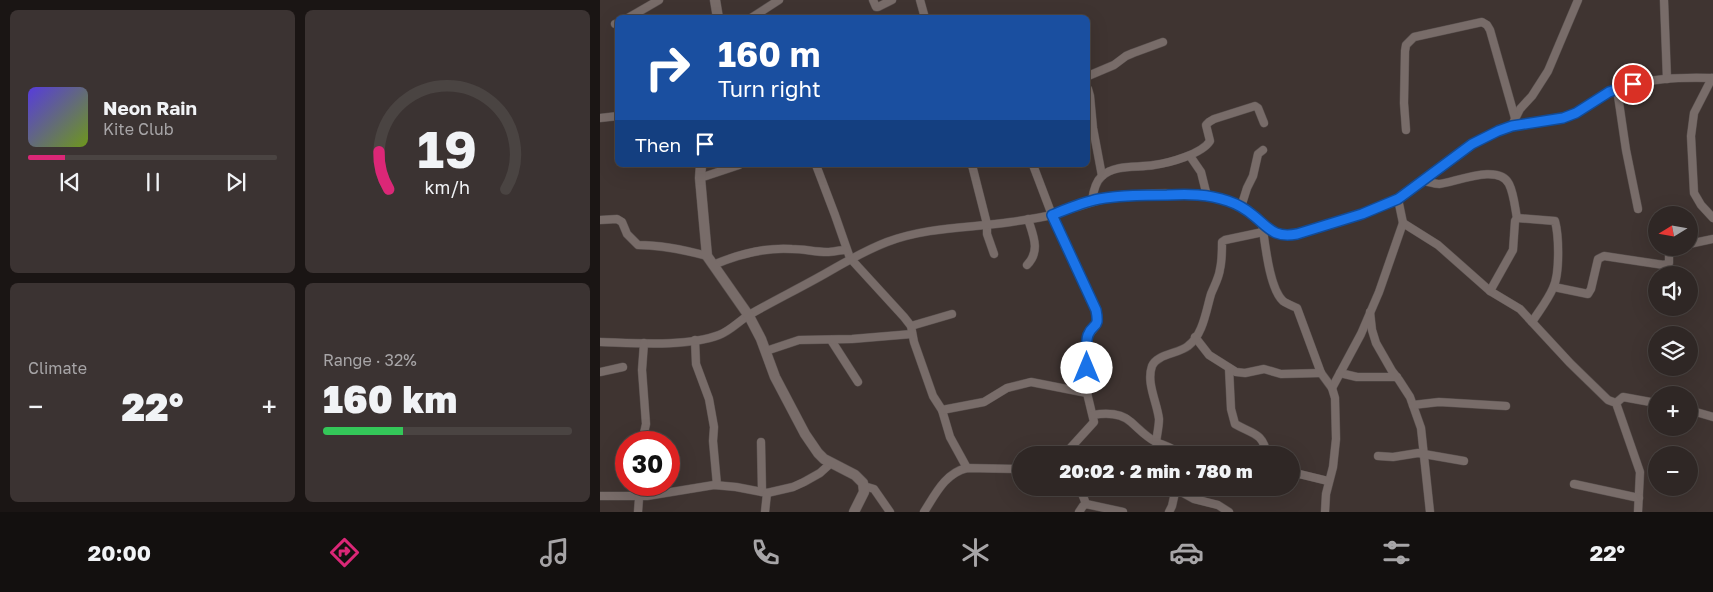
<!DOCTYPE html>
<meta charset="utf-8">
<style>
body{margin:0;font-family:"Golos Text",sans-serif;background:#3b3332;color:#f1f3f6;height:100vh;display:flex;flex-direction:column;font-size:19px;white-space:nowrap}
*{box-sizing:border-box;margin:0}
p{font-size:16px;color:#a7a5a7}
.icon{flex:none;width:28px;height:28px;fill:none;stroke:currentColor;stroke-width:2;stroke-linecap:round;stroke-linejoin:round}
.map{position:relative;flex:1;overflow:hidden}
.side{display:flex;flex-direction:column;gap:10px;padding:10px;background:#1a1514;width:600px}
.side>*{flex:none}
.guide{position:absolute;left:15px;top:15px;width:475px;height:152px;border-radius:8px;box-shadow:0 5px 20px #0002,0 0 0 1px #4a4442;background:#1a4fa0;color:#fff;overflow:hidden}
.needle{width:32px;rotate:259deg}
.controls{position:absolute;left:1048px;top:206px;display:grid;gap:10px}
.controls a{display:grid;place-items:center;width:50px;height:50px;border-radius:50%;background:#2f2725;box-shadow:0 5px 20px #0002,0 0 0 1px #4a4442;font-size:25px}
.speed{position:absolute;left:15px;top:431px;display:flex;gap:10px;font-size:25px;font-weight:700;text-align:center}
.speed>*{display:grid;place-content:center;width:65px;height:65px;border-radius:50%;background:#2f2725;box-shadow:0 5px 20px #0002,0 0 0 1px #4a4442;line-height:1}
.speed .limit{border:8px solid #d22;background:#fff;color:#111}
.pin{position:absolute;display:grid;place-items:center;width:42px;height:42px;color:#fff;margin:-21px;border:2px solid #fff;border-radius:50%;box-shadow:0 1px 5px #0007}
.me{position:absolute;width:55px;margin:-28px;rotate:0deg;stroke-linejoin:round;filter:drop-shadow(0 0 4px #0008)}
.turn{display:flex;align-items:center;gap:18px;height:105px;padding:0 20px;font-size:22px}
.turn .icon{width:65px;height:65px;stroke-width:2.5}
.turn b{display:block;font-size:35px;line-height:42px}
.then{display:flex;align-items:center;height:48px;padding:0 20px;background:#0003;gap:10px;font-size:19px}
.big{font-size:38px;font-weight:800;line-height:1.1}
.side .card{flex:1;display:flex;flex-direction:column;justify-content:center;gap:8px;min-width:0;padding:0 18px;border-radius:8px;background:#3b3332}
.side .dial{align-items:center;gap:0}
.dial svg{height:130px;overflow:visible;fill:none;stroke:#4a4442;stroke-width:7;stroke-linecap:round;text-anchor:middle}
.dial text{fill:#f1f3f6;stroke:none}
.song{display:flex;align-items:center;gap:15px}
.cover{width:60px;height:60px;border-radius:8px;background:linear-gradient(135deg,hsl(250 70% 55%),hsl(80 70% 35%))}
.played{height:5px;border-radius:2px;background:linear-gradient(90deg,#db2777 15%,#4a4442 15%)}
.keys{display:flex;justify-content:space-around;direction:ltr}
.heat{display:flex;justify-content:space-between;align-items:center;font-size:28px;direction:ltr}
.charge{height:8px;border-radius:4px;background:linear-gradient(90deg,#34c759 32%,#4a4442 0)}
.side .tiles{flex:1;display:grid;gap:10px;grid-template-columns:repeat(2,1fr)}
.trip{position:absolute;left:412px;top:446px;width:288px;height:50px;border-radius:25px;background:#2f2725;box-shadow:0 5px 20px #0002,0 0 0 1px #4a4442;font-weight:800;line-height:50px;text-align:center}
.tab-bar{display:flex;height:80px;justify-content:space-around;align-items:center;background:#13100f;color:#a7a5a7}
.tab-bar .icon{width:35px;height:35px}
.tab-bar .selected{color:#db2777}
.tab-bar b{font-size:22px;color:#f1f3f6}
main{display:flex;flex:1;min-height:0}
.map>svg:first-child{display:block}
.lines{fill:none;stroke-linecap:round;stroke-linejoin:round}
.street-casing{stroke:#59504e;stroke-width:9}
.secondary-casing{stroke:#59504e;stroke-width:11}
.street{stroke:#786c69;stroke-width:8}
.secondary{stroke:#786c69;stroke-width:10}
.route-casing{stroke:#114b97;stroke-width:12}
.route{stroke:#1a73e8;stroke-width:9}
</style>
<main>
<section class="side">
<div class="tiles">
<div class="card">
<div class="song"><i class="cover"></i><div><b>Neon Rain</b><p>Kite Club</p></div></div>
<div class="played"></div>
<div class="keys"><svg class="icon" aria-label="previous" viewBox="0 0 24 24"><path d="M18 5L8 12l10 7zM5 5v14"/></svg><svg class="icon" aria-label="pause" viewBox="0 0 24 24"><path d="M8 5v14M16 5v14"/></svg><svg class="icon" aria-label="next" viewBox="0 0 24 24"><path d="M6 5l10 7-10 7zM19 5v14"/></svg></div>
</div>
<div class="card dial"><svg viewBox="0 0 100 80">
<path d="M14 69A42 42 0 1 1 86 69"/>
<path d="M14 69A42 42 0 0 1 8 46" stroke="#db2777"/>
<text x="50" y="56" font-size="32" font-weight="700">19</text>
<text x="50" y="72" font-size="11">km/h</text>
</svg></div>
<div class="card"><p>Climate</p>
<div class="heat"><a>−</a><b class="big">22°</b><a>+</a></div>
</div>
<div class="card"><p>Range · 32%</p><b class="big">160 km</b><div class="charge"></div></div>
</div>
</section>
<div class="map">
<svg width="1113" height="512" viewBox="0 0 1113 512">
<rect width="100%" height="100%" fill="#3f3431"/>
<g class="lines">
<g class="street-casing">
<g id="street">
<path d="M 273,0 L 276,7 L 278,7 L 292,0"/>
<path d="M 320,0 L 325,18"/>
<path d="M 1064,0 L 1067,79"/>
<path d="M 28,18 L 59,0"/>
<path d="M 151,18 L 179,0"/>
<path d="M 15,24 L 18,23"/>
<path d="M 488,76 L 514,65 L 526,56 L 533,53 L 563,42"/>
<path d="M 1112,78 L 1094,113 L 1091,136 L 1094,193 L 1101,205 L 1113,218"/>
<path d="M 488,89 L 490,96 L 493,128 L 502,176"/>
<path d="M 1017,89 L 1026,150 L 1038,209"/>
<path d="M 0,118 L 18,116"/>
<path d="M 914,121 L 920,109 L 932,96 L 948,71 L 978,0"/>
<path d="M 806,130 L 804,103 L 805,51 L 806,45 L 814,37 L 882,22 L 887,25 L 890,30 L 915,118"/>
<path d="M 590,156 L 601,172 L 607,196"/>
<path d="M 216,165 L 235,215 L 250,258 L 304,317 L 311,326 L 314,342 L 333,396 L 342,410 L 350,437 L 367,468"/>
<path d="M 372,165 L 387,224 L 387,234 L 394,254"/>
<path d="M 433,165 L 452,215 L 475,263 L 490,300 L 496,310 L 497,322 L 496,326 L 488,336 L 486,383 L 487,393 L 494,422 L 464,455"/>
<path d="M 100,178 L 139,165"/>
<path d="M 824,181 C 829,182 834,184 839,184 C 856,182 899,163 909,184 C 914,194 915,208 917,218"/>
<path d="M 492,201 C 493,193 495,182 502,176 C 515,164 538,168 554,165 C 569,163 602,154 610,141 L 606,125 L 609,122 L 614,119 L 655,106 L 658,108 L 664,123"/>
<path d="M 641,207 L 647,188 L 653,176 L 658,154 L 663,150"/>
<path d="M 0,220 L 17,219 L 22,222 L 27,234 L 38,245 C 62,245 85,250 107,256"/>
<path d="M 662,223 C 665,242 669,288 683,301 C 687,304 693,306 697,308 L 721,373 L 732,388 L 735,398 L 736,439 L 733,467 L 726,494 L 725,512"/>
<path d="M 803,223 L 838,245 L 890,291 L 920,309 L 970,363 L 1008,400 L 1016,403 L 1040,472 L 1038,512"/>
<path d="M 1089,244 L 1113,239"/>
<path d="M 113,265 C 139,254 164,247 192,249 C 204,249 215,252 227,252 C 233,252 240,250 246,250"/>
<path d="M 427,265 C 441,251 433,235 428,219"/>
<path d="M 954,287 L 988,294 L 991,289 L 998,259 L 1004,256 L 1064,265 L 1069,263 L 1069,251 L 1071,248"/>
<path d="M 890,291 L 913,250 L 915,221 L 917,218 L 955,221 C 959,236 960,274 953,288 C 948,300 939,311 932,322"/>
<path d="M 770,312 L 772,330 L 776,343 L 792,371 L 799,380 L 810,397 L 821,428 L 830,512"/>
<path d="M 311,326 L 352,314"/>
<path d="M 595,337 L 609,355 L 636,372 L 645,373 L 664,369 L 681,374 L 721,373"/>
<path d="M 95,340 L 96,364 L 109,399 L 114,427 L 113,441 L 117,485"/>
<path d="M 231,340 L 258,382"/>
<path d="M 0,342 C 35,343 87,347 119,335 C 130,331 139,321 149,315 C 175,300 202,287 228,272 C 247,261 266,250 287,242 C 327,227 369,228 411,222 C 424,220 439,218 452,215 C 473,209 493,200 515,197 C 550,192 608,190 639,206 C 662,219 671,242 701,233 C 733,223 767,215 797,199 C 828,182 852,153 885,137 C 893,133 903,128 912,126 C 932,121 952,122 971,115 C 986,109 998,97 1013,91 C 1044,78 1080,77 1113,78"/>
<path d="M 166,351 L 199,340 L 252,339 L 312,334"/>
<path d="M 629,368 L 631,409 L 635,424 C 652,434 663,432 667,455"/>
<path d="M 0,372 L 23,367"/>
<path d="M 740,373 L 757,377 L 797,377"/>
<path d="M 732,388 L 761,334 L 779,292 L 803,223 L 798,199"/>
<path d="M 1016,403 L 1023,397 L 1056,403"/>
<path d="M 813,405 L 839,402 L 906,406"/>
<path d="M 342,410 L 384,402 L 407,388 L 431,382 L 487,393"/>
<path d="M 1089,410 L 1113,417"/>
<path d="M 493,415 C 505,413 521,413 531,422 C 540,430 546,437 556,442 C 565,446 574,448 581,455"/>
<path d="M 42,442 L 46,424 L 42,370 L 44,343"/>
<path d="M 161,442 L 162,492"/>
<path d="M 556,442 C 557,435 559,426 559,419 C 557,402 546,383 552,366 C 557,354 578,354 588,346 C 603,335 606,311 611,294 C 614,286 619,278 620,269 C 622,261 622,251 622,242 L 625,240 L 663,232"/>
<path d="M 778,456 L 793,457 L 818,453 L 864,461"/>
<path d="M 691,472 L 728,481"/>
<path d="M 974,484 L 1039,498"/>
<path d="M 264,486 L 274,489 L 290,512"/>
<path d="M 480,488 L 486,504"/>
<path d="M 576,489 L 594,499 L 618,505 L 629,512"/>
<path d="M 0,496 L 47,496 L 114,485 L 136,487 L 167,493 L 193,487 L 204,482 L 220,473 L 231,463"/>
<path d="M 486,504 L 523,512"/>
<path d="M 38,512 L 40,485"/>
<path d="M 165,512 L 167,493"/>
<path d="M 324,512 C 335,495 345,473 367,468 L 421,469"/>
<path d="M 479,512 L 483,506 L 486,504"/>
<path d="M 569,512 L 572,506 L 576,488"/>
</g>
</g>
<g class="secondary-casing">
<g id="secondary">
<path d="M 115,0 L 118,18"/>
<path d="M 101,165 L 100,178 L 107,256 L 149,316 L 161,339 L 175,377 L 205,434 L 218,453 L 224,459 L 255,475 L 263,483 L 264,492 L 254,512"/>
</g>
</g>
<use href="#street" class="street"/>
<use href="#secondary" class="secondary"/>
</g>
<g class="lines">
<g class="route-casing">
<path id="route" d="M 487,368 C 487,359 485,344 488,335 C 493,322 500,330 496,310 L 452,215 C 467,209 483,202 499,199 C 522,195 544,195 567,195 C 588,194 608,194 628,201 C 637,204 647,210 654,216 C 670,229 674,238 697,234 L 762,214 L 798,199 L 872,144 L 898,131 L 912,126 L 963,118 L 976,113 L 1009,92 L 1033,84"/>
</g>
<use href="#route" class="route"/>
</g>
</svg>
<div class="controls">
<a><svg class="needle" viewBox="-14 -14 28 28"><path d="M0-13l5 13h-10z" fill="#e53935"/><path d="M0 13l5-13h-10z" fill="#a7a5a7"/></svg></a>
<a><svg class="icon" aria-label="sound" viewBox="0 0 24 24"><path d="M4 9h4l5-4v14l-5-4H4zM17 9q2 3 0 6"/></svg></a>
<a><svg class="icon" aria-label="layers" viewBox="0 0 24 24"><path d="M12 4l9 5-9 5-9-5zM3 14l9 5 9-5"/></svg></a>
<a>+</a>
<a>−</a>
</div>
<div class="speed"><div class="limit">30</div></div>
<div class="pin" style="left:1033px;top:84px;background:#d93025"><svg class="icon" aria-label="arrive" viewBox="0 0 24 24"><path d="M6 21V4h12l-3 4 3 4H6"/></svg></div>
<svg class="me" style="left:487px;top:368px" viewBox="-20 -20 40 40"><circle r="19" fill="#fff"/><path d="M0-13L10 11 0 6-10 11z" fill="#1a73e8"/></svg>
<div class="trip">20:02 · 2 min · 780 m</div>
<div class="guide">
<div class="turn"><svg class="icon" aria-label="right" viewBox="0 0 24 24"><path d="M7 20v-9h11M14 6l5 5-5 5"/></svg><div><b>160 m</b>Turn right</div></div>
<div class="then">Then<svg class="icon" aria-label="arrive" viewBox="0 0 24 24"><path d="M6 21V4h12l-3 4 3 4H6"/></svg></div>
</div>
</div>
</main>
<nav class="tab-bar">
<b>20:00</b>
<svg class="icon selected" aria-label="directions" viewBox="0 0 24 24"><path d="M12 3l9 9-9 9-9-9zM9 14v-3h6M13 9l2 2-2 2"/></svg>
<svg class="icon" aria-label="music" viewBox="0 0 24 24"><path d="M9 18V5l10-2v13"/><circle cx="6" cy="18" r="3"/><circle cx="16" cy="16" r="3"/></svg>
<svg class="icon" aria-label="phone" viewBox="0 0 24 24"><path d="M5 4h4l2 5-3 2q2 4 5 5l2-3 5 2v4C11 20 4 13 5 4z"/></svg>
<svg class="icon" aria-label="climate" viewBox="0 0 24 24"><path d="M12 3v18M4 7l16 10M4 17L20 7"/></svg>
<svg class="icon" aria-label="car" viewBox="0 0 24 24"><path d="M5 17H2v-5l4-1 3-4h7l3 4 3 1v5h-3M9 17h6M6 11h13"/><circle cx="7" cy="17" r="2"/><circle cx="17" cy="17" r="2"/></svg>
<svg class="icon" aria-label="filters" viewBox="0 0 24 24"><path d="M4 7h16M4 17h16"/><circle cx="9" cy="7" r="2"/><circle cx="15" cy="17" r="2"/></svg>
<b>22°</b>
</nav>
